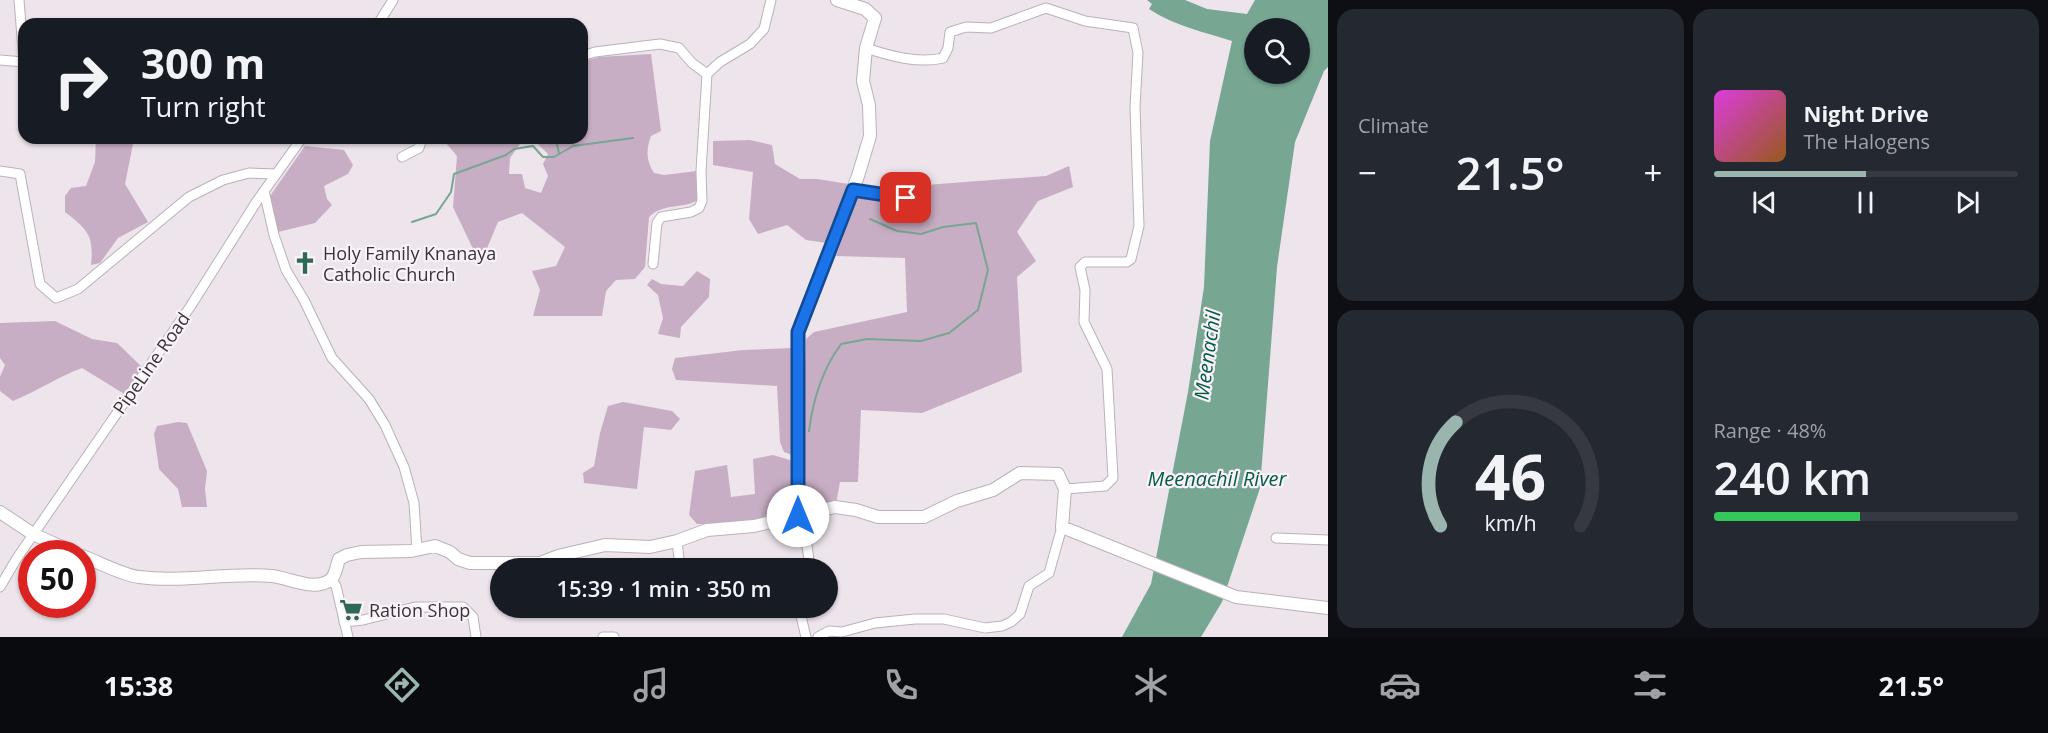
<!DOCTYPE html>
<meta charset="utf-8">
<style>
body{margin:0;font-family:"Open Sans",sans-serif;background:#242831;color:#f1f3f6;height:100vh;display:flex;flex-direction:column;font-size:22px;white-space:nowrap}
*{box-sizing:border-box;margin:0}
p{font-size:20px;color:#9ea1a6}
.icon{flex:none;width:33px;height:33px;fill:none;stroke:currentColor;stroke-width:2;stroke-linecap:round;stroke-linejoin:round}
.map{position:relative;flex:1;overflow:hidden}
.side{display:flex;flex-direction:column;gap:9px;padding:9px;background:#0d0f14;width:720px}
.side>*{flex:none}
.banner{position:absolute;left:18px;top:18px;width:570px;height:126px;border-radius:18px;box-shadow:0 2px 4px #0004;background:#171b24;color:#f1f3f6;overflow:hidden}
.fabs{position:absolute;left:1244px;top:18px;display:grid;gap:12px}
.fabs a{display:grid;place-items:center;width:66px;height:66px;border-radius:50%;background:#171b24;box-shadow:0 2px 4px #0004;font-size:30px}
.speed{position:absolute;left:18px;top:540px;display:flex;gap:12px;font-size:30px;font-weight:700;text-align:center}
.speed>*{display:grid;place-content:center;width:78px;height:78px;border-radius:50%;background:#171b24;box-shadow:0 2px 4px #0004;line-height:1}
.speed .limit{border:9px solid #d22;background:#fff;color:#111}
.pin{position:absolute;display:grid;place-items:center;width:51px;height:51px;color:#fff;margin:-26px;border-radius:12px;box-shadow:0 3px 9px #0006}
.me{position:absolute;width:66px;margin:-33px;rotate:0deg;stroke-linejoin:round;filter:drop-shadow(0 0 4px #0008)}
.turn{display:flex;align-items:center;gap:21px;height:126px;padding:0 24px;font-size:27px}
.turn .icon{width:78px;height:78px;stroke-width:2.5}
.turn b{display:block;font-size:42px;line-height:51px}
.big{font-size:45px;font-weight:600;line-height:1.1}
.side .widget{flex:1;display:flex;flex-direction:column;justify-content:center;gap:9px;min-width:0;padding:0 21px;border-radius:18px;background:#242831}
.side .dial{align-items:center;gap:0}
.dial svg{height:156px;overflow:visible;fill:none;stroke:#363941;stroke-width:7;stroke-linecap:round;text-anchor:middle}
.dial text{fill:#f1f3f6;stroke:none}
.song{display:flex;align-items:center;gap:18px}
.cover{width:72px;height:72px;border-radius:9px;background:linear-gradient(135deg,hsl(300 70% 55%),hsl(30 70% 35%))}
.played{height:6px;border-radius:3px;background:linear-gradient(90deg,#99b5ad 50%,#363941 50%)}
.keys{display:flex;justify-content:space-around;direction:ltr}
.heat{display:flex;justify-content:space-between;align-items:center;font-size:33px;direction:ltr}
.charge{height:9px;border-radius:4px;background:linear-gradient(90deg,#34c759 48%,#363941 0)}
.side .tiles{flex:1;display:grid;gap:9px;grid-template-columns:repeat(2,1fr)}
.trip{position:absolute;left:490px;top:558px;width:348px;height:60px;border-radius:30px;background:#171b24;box-shadow:0 2px 4px #0004;font-weight:600;line-height:60px;text-align:center}
.dock{display:flex;height:96px;justify-content:space-around;align-items:center;background:#090b0e;color:#9ea1a6}
.dock .icon{width:42px;height:42px}
.dock .on{color:#99b5ad}
.dock b{font-size:27px;color:#f1f3f6}
main{display:flex;flex:1;min-height:0}
.map>svg:first-child{display:block}
.green{fill:#c8aec4;fill-rule:evenodd}
.water{fill:#77a692;fill-rule:evenodd}
.lines{fill:none;stroke-linecap:round;stroke-linejoin:round}
.stream{stroke:#77a692;stroke-width:2}
.minor-casing{stroke:#bab2b9;stroke-width:11}
.secondary-casing{stroke:#bab2b9;stroke-width:14}
.minor{stroke:#fff;stroke-width:9}
.secondary{stroke:#fff;stroke-width:12}
.route-casing{stroke:#114b97;stroke-width:15}
.route{stroke:#1a73e8;stroke-width:10}
.labels{text-anchor:middle;dominant-baseline:central;stroke-width:4.5;stroke-linejoin:round;paint-order:stroke}
.poi-label{font-size:18px;fill:#383538;stroke:#fbf1f9;text-anchor:start}
.street-label{font-size:18px;fill:#383538;stroke:#fbf1f9}
.water-label{font-size:20px;font-style:italic;fill:#015f45;stroke:#fbf1f9}
</style>
<main>
<div class="map">
<svg width="1328" height="637" viewBox="0 0 1328 637">
<rect width="100%" height="100%" fill="#ede4ec"/>
<g class="green">
<path d="M 651,54 L 661,131 L 651,136 C 646,150 646,160 654,173 L 664,175 L 697,171 L 698,200 C 681,210 665,202 649,217 L 645,267 L 635,279 L 616,280 L 606,291 L 602,316 L 533,316 L 540,290 L 532,271 L 556,266 L 565,247 L 522,213 L 498,222 L 485,253 L 474,251 L 453,207 L 457,156 L 446,143 L 430,138 L 582,138 L 582,62 L 599,57 ZM 536,142 L 548,154 L 543,164 L 548,176 L 541,193 L 525,188 L 522,174 L 509,174 L 510,158 L 520,144 Z"/>
<path d="M 96,138 L 137,138 L 133,144 L 125,184 L 148,222 L 118,238 L 100,263 L 91,265 C 94,235 88,230 65,212 L 65,196 L 71,188 L 86,186 L 95,162 Z"/>
<path d="M 750,140 L 772,145 L 775,164 L 800,179 L 817,179 L 849,184 L 827,243 L 806,240 L 787,225 L 758,234 L 749,219 L 753,172 L 713,165 L 713,141 Z"/>
<path d="M 305,146 L 344,150 L 353,165 L 348,174 L 324,186 L 327,199 L 332,205 L 315,223 L 278,232 L 270,196 Z"/>
<path d="M 1069,166 L 1073,187 L 1038,201 L 1017,232 L 1036,261 L 1017,277 L 1022,372 L 922,413 L 861,410 L 858,482 L 840,482 L 836,504 L 800,509 L 806,339 L 814,332 L 907,312 L 905,258 L 836,256 L 858,195 L 918,205 L 926,199 L 926,185 L 1046,176 Z"/>
<path d="M 697,271 L 710,279 L 709,297 L 681,327 L 680,338 L 658,334 L 663,318 L 658,295 L 647,285 L 652,279 L 661,284 L 683,286 Z"/>
<path d="M 55,321 L 92,339 L 117,343 L 143,368 L 126,395 L 82,368 C 58,377 37,391 13,401 L 0,391 L 0,377 L 5,365 L 0,358 L 0,323 Z"/>
<path d="M 792,348 L 792,455 L 784,452 L 780,442 L 777,386 L 676,380 L 672,369 L 675,358 L 743,350 Z"/>
<path d="M 623,402 L 672,411 L 680,419 L 671,430 L 644,427 L 637,489 L 584,483 L 583,473 L 594,466 L 600,433 L 608,406 Z"/>
<path d="M 178,422 L 187,423 L 207,471 L 205,489 L 207,507 L 182,507 L 178,489 L 159,469 L 154,434 L 157,426 Z"/>
<path d="M 773,455 L 793,461 L 791,513 L 736,524 L 697,524 L 689,515 L 695,471 L 727,465 L 731,497 L 755,494 L 753,459 Z"/>
</g>
<path class="water" d="M 1147,0 L 1185,0 L 1207,9 L 1247,14 L 1255,0 L 1328,0 L 1328,67 L 1324,71 L 1295,142 L 1277,267 L 1260,488 L 1222,602 L 1201,637 L 1122,637 L 1151,584 L 1188,392 L 1204,287 L 1210,141 L 1232,41 C 1204,32 1175,26 1149,9 L 1152,4 ZM 1254,28 L 1299,28 L 1299,74 L 1254,74 Z"/>
<g class="lines">
<g class="stream">
<path d="M 556,138 L 559,154"/>
<path d="M 412,222 L 436,214 L 451,192 L 454,174 L 506,155 L 514,149 L 533,146 L 543,157 L 554,157 L 573,146 L 633,138"/>
<path d="M 809,431 C 813,399 822,370 841,344 L 867,339 L 921,341 L 949,333 L 978,310 L 988,270 L 976,223 L 943,227 L 921,234 L 897,231 L 870,219"/>
</g>
<g class="minor-casing">
<g id="minor">
<path d="M 19,0 L 24,62"/>
<path d="M 378,24 L 393,0"/>
<path d="M 866,48 C 890,56 918,64 943,58 L 948,48 L 950,32 L 966,27 L 991,28 L 1046,8 L 1085,21 L 1133,28 L 1138,53 L 1135,107 L 1139,226 L 1131,259 L 1127,262 L 1085,262 L 1080,267 L 1085,290 L 1084,322 L 1107,369 L 1113,478 L 1105,486 L 1065,489"/>
<path d="M 582,56 L 595,52 L 660,44 L 679,48 L 692,63 L 707,74"/>
<path d="M 0,60 L 24,62"/>
<path d="M 402,157 L 419,148 L 422,138"/>
<path d="M 0,171 L 20,174 L 40,284 L 56,298 L 78,289 L 189,197 L 223,180 L 249,173 L 276,174"/>
<path d="M 853,190 L 906,198"/>
<path d="M 264,191 L 274,235 L 286,270 L 304,300 L 332,358 L 369,399 L 385,425 L 404,467 L 414,503 L 417,550"/>
<path d="M 653,264 L 657,223 L 661,217 L 691,212 L 699,208 L 702,201 L 701,171 L 707,74 L 720,62 L 750,44 L 764,29 L 771,0"/>
<path d="M 803,515 L 810,568"/>
<path d="M 1276,538 L 1328,540"/>
<path d="M 677,541 L 680,568"/>
<path d="M 331,579 L 336,586 L 348,637"/>
<path d="M 0,587 L 17,558 L 190,307 L 257,201 L 302,138"/>
<path d="M 799,608 L 806,637"/>
<path d="M 344,622 L 363,620 L 415,607 L 463,607 L 473,617 L 476,637"/>
<path d="M 603,637 L 614,637"/>
<path d="M 818,637 L 829,631 L 842,632 L 875,623 L 915,619 L 944,619 L 985,628 L 1002,626 L 1011,622 L 1020,614 L 1029,586 L 1049,573 L 1062,527"/>
</g>
</g>
<g class="secondary-casing">
<g id="secondary">
<path d="M 0,512 L 33,534 L 77,554"/>
<path d="M 798,516 L 798,332 L 858,176 L 870,136 L 869,105 L 863,81 L 866,48 L 875,18 L 865,9 L 837,0"/>
<path d="M 82,556 C 99,562 122,575 139,577 C 183,583 227,572 272,576 C 289,578 311,590 327,582 C 336,578 336,567 339,559 L 347,555 L 361,552 L 411,551 L 435,546 L 450,552 L 458,559 L 470,563 L 540,563 L 558,556 L 605,545 L 650,547 L 677,541 L 707,530 L 754,526 L 835,507 L 856,510 L 878,517 L 924,517 L 957,501 L 993,490 L 1020,473 L 1058,474 L 1065,489 L 1062,527 L 1236,597 L 1328,608"/>
</g>
</g>
<use href="#minor" class="minor"/>
<use href="#secondary" class="secondary"/>
</g>
<g class="lines">
<g class="route-casing">
<path id="route" d="M 798,516 L 798,332 L 853,190 L 906,198"/>
</g>
<use href="#route" class="route"/>
</g>
<defs>
<g id="church-bare" transform="scale(1.8)"><path d="M-1.2-6h2.4v3.5h3.3v2.4h-3.3V6h-2.4V-.1h-3.3v-2.4h3.3Z" fill="#2e6953" stroke="#fbf1f9" stroke-width="2.5" paint-order="stroke"/></g>
<g id="supermarket-bare" transform="scale(1.8)"><path d="M-6-5.5h2.5l.6 2H6L4.5 2H-2.5L-4.4-4H-6ZM-1.5 3.2a1.3 1.3 0 1 0 .1 0ZM3 3.2a1.3 1.3 0 1 0 .1 0Z" fill="#2e6953" stroke="#fbf1f9" stroke-width="2.5" paint-order="stroke"/></g>
</defs>
<g fill-rule="evenodd">
<use href="#church-bare" x="305" y="263"/>
<use href="#supermarket-bare" x="351" y="610"/>
</g>
<g class="labels">
<g class="poi-label">
<text x="323" y="253">Holy Family Knanaya<tspan x="323" dy="21">Catholic Church</tspan></text>
<text x="369" y="610">Ration Shop</text>
</g>
<g class="street-label">
<text transform="translate(151 363) rotate(-55)">PipeLine Road</text>
</g>
<g class="water-label">
<text transform="translate(1207 355) rotate(-82)">Meenachil</text>
<text x="1217" y="478">Meenachil River</text>
</g>
</g>
</svg>
<div class="fabs">
<a><svg class="icon" aria-label="search" viewBox="0 0 24 24"><circle cx="10" cy="10" r="6"/><path d="M15 15l6 6"/></svg></a>
</div>
<div class="speed"><div class="limit">50</div></div>
<div class="pin" style="left:906px;top:198px;background:#d93025"><svg class="icon" aria-label="arrive" viewBox="0 0 24 24"><path d="M6 21V4h12l-3 4 3 4H6"/></svg></div>
<svg class="me" style="left:798px;top:516px" viewBox="-20 -20 40 40"><circle r="19" fill="#fff"/><path d="M0-13L10 11 0 6-10 11z" fill="#1a73e8"/></svg>
<div class="trip">15:39 · 1 min · 350 m</div>
<div class="banner">
<div class="turn"><svg class="icon" aria-label="right" viewBox="0 0 24 24"><path d="M7 20v-9h11M14 6l5 5-5 5"/></svg><div><b>300 m</b>Turn right</div></div>
</div>
</div>
<section class="side">
<div class="tiles">
<div class="widget"><p>Climate</p>
<div class="heat"><a>−</a><b class="big">21.5°</b><a>+</a></div>
</div>
<div class="widget">
<div class="song"><i class="cover"></i><div><b>Night Drive</b><p>The Halogens</p></div></div>
<div class="played"></div>
<div class="keys"><svg class="icon" aria-label="previous" viewBox="0 0 24 24"><path d="M18 5L8 12l10 7zM5 5v14"/></svg><svg class="icon" aria-label="pause" viewBox="0 0 24 24"><path d="M8 5v14M16 5v14"/></svg><svg class="icon" aria-label="next" viewBox="0 0 24 24"><path d="M6 5l10 7-10 7zM19 5v14"/></svg></div>
</div>
<div class="widget dial"><svg viewBox="0 0 100 80">
<path d="M14 69A42 42 0 1 1 86 69"/>
<path d="M14 69A42 42 0 0 1 22 16" stroke="#99b5ad"/>
<text x="50" y="56" font-size="32" font-weight="700">46</text>
<text x="50" y="72" font-size="11">km/h</text>
</svg></div>
<div class="widget"><p>Range · 48%</p><b class="big">240 km</b><div class="charge"></div></div>
</div>
</section>
</main>
<nav class="dock">
<b>15:38</b>
<svg class="icon on" aria-label="directions" viewBox="0 0 24 24"><path d="M12 3l9 9-9 9-9-9zM9 14v-3h6M13 9l2 2-2 2"/></svg>
<svg class="icon" aria-label="music" viewBox="0 0 24 24"><path d="M9 18V5l10-2v13"/><circle cx="6" cy="18" r="3"/><circle cx="16" cy="16" r="3"/></svg>
<svg class="icon" aria-label="phone" viewBox="0 0 24 24"><path d="M5 4h4l2 5-3 2q2 4 5 5l2-3 5 2v4C11 20 4 13 5 4z"/></svg>
<svg class="icon" aria-label="climate" viewBox="0 0 24 24"><path d="M12 3v18M4 7l16 10M4 17L20 7"/></svg>
<svg class="icon" aria-label="car" viewBox="0 0 24 24"><path d="M5 17H2v-5l4-1 3-4h7l3 4 3 1v5h-3M9 17h6M6 11h13"/><circle cx="7" cy="17" r="2"/><circle cx="17" cy="17" r="2"/></svg>
<svg class="icon" aria-label="filters" viewBox="0 0 24 24"><path d="M4 7h16M4 17h16"/><circle cx="9" cy="7" r="2"/><circle cx="15" cy="17" r="2"/></svg>
<b>21.5°</b>
</nav>
